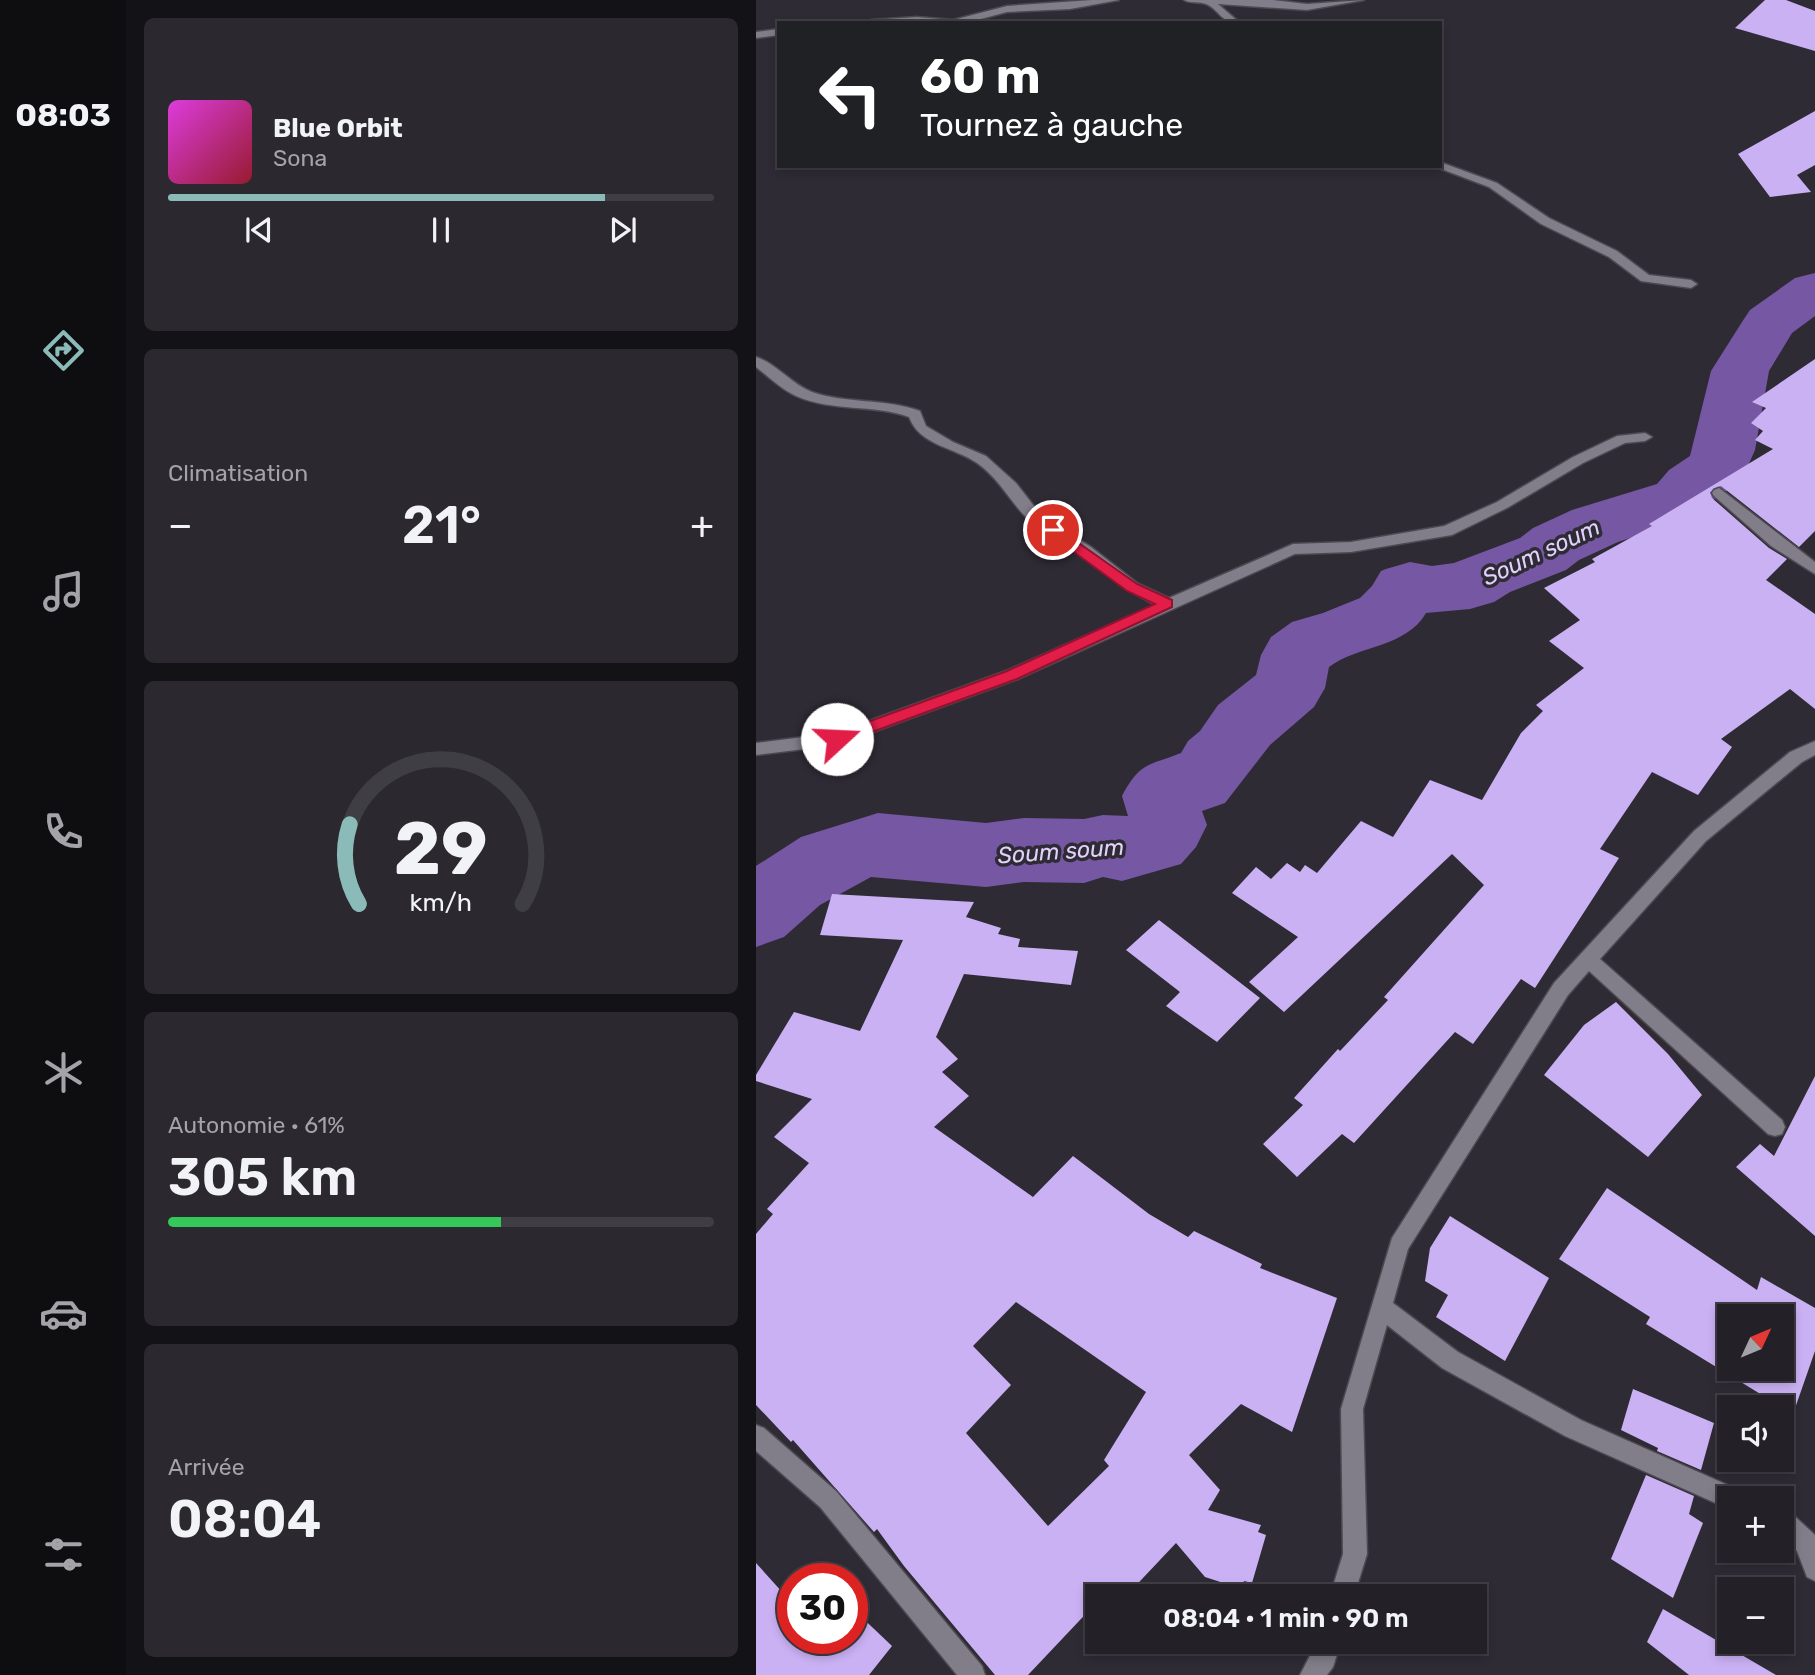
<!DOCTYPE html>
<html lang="fr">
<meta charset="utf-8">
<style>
body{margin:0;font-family:Rubik,sans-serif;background:#2b2830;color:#f1f3f6;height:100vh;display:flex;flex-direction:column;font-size:26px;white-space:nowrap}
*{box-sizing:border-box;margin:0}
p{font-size:23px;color:#a3a3a8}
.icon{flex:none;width:38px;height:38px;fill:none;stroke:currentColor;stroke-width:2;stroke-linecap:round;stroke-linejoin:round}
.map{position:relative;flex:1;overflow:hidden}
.panel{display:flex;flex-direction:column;gap:18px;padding:18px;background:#131216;width:630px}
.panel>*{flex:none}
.banner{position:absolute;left:21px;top:21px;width:665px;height:147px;border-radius:0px;box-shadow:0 4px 10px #0003,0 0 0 2px #403e45;background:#202124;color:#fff;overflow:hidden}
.needle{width:46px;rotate:46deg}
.controls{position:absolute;left:961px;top:1304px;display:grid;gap:14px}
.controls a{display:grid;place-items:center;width:77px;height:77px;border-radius:0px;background:#232028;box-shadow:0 4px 10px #0003,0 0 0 2px #403e45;font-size:35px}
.speed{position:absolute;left:21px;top:1563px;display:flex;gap:14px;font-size:35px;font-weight:700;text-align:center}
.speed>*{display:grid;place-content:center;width:91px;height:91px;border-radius:50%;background:#232028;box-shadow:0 4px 10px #0003,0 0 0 2px #403e45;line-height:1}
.speed .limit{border:10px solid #d22;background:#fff;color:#111}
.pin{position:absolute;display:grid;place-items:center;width:60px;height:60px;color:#fff;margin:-30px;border:4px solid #fff;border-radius:50%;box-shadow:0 2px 7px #0007}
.me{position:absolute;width:77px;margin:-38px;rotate:70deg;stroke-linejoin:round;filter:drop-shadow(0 0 5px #0008)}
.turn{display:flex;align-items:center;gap:24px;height:147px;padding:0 28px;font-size:32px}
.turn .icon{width:91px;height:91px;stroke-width:2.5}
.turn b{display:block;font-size:49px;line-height:60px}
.big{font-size:52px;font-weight:600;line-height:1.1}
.panel .tile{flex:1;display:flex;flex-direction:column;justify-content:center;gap:10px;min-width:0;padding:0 24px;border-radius:10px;background:#2b2830}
.panel .dial{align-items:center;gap:0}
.dial svg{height:182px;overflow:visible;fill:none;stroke:#403e45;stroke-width:7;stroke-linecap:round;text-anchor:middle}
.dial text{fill:#f1f3f6;stroke:none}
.song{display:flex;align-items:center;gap:21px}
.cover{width:84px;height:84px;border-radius:10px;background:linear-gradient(135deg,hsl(300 70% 55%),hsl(350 70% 35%))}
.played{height:7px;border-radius:4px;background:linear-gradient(90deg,#8bbbb9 80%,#403e45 80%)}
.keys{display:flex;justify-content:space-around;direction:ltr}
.heat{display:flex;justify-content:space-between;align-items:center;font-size:38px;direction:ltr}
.charge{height:10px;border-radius:5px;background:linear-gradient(90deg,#34c759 61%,#403e45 0)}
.trip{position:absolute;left:329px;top:1584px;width:402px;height:70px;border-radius:0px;background:#232028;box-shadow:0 4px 10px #0003,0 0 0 2px #403e45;font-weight:600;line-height:70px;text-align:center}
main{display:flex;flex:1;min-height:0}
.tabs{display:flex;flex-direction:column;width:126px;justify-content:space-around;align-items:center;background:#0e0d10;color:#a3a3a8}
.tabs .icon{width:49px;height:49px}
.tabs .selected{color:#8bbbb9}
.tabs b{font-size:32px;color:#f1f3f6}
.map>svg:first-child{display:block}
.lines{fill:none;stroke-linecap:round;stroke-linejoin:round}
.river{fill:#7657a4;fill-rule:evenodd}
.building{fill:#cab1f4;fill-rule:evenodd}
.minor-casing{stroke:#4c4951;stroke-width:3}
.minor{fill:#817d89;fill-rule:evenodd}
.route{fill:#e11d48;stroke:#92132f;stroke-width:2}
.labels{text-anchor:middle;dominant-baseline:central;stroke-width:7;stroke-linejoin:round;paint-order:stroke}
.water-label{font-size:23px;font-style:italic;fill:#e1d2fd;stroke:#2f2b35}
</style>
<main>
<nav class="tabs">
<b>08:03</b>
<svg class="icon selected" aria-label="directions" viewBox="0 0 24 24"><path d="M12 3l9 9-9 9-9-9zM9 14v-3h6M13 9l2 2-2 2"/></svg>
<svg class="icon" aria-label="music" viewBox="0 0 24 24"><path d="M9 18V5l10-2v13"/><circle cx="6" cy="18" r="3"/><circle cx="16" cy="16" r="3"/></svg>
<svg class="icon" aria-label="phone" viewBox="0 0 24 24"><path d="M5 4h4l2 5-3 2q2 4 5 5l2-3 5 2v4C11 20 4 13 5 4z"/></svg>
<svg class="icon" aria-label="climate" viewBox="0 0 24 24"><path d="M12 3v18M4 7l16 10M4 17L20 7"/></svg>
<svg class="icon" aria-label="car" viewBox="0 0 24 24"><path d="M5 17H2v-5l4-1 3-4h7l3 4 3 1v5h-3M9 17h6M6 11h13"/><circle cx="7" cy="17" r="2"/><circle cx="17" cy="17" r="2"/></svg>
<svg class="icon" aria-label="filters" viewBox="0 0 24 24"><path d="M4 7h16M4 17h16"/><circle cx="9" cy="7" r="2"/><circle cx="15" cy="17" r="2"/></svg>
</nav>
<section class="panel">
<div class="tile">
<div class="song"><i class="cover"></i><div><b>Blue Orbit</b><p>Sona</p></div></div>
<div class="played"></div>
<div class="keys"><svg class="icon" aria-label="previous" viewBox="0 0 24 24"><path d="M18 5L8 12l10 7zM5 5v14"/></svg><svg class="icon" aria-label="pause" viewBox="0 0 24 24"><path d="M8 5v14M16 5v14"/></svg><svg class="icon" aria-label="next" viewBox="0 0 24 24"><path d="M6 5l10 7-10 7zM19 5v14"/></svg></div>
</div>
<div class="tile"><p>Climatisation</p>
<div class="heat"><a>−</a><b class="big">21°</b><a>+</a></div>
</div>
<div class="tile dial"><svg viewBox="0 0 100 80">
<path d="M14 69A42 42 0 1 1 86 69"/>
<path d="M14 69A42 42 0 0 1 10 34" stroke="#8bbbb9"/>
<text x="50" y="56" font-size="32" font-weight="700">29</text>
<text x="50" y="72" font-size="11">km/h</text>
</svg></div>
<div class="tile"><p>Autonomie · 61%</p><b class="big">305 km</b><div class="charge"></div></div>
<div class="tile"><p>Arrivée</p><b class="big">08:04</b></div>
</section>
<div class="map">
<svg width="1059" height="1675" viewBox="0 0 1059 1675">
<rect width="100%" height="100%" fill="#2f2b35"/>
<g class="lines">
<path class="river" d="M 1059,273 L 1059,316 L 1036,333 L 1013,371 L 999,450 L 991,468 L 982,483 L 957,500 L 947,514 L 862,542 L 823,560 L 810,570 L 754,592 L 738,602 L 714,609 L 670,613 C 650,648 602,645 573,667 L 569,688 L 558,707 L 514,745 L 469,803 L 446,811 L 451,825 L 440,847 L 425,864 L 366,881 L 347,877 L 328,883 L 268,882 L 230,887 L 115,877 L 64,905 L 28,937 L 0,947 L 0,866 L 45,837 L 122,813 L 230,823 L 268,818 L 328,819 L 347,815 L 372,816 L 366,796 C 384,762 392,766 425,753 L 432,741 L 444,731 L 462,705 L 500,675 L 505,655 L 515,637 L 536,622 L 567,613 L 604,598 L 616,586 L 625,571 L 630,569 L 654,562 L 676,566 L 698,563 L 764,538 L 777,528 L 816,510 L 901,484 L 913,470 L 934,456 L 955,371 L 986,322 L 994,310 L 1039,278 Z"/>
</g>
<g class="building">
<path d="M 1009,0 L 1030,0 L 1059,11 L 1059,51 L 979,28 Z"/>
<path d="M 1059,111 L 1059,165 L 1041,175 L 1055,192 L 1014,197 L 982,154 Z"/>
<path d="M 1059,359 L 1059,531 L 1043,547 L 965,486 L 954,492 L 956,498 L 1013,548 L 1031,559 L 1010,580 L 1059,614 L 1059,709 L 1034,689 L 965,739 L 976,747 L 942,795 L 896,772 L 844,849 L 863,858 L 779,988 L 765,979 L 717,1044 L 699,1032 L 598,1143 L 586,1134 L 541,1177 L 507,1144 L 547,1105 L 538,1098 L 582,1049 L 584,1051 L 632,1000 L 628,997 L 728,885 L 696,854 L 528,1012 L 493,982 L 542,937 L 476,893 L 500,867 L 515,879 L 531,863 L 544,872 L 549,865 L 561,873 L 605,821 L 637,837 L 674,780 L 726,800 L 765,733 L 787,711 L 780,705 L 828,668 L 793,641 L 824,620 L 788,588 L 839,562 L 836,559 L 896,526 L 893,524 L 1017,449 L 999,440 L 1007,431 L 995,423 L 1010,408 L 996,402 Z"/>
<path d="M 76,894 L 218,902 L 210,917 L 245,928 L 242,934 L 264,939 L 262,947 L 322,951 L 315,985 L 208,974 L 180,1037 L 202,1059 L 186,1072 L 213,1096 L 178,1127 L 277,1197 L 317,1156 L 393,1214 L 432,1237 L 438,1231 L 506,1264 L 504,1268 L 581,1298 L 536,1432 L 485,1404 L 433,1455 L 464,1490 L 452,1510 L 505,1525 L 502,1532 L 510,1535 L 496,1583 L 488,1581 L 486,1589 L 449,1577 L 420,1543 L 370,1596 L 341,1596 L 341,1602 L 272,1675 L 239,1675 L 148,1566 L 121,1529 L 118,1532 L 37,1440 L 35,1442 L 0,1405 L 0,1234 L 17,1214 L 11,1209 L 53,1163 L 18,1137 L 56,1099 L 0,1081 L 0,1075 L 38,1012 L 104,1031 L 147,940 L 64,935 ZM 260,1302 L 390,1392 L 348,1460 L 353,1466 L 292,1526 L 210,1433 L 255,1385 L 217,1346 Z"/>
<path d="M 403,920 L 504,998 L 461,1042 L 410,1006 L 424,992 L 370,950 Z"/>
<path d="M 860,1002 L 912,1054 L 946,1095 L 892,1157 L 788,1075 L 828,1025 Z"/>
<path d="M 1059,1076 L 1059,1236 L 980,1167 L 1004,1144 L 1018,1156 Z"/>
<path d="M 851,1188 L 1001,1290 L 1005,1277 L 1059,1308 L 1059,1351 L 1037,1414 L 890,1324 L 894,1317 L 803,1259 ZM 973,1316 L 1026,1316 L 1026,1368 L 973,1368 Z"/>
<path d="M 694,1216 L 793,1278 L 749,1361 L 680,1317 L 692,1295 L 669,1281 L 674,1248 Z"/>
<path d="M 877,1389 L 958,1423 L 945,1470 L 901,1451 L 902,1448 L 865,1430 Z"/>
<path d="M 890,1475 L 938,1496 L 933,1514 L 947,1523 L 917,1598 L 855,1559 Z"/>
<path d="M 0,1563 L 37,1604 L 37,1638 L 96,1638 L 96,1608 L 136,1646 L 113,1675 L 0,1675 Z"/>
<path d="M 907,1609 L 1020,1675 L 933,1675 L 891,1642 Z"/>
</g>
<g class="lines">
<g class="minor-casing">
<g id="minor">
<path d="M 336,0 L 363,0 L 314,9 L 251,12 L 210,23 L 110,23 L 115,20 L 161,17 L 197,20 L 251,6 Z"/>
<path d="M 428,0 L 517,0 L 551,4 L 608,0 L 551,10 L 462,4 L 484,23 C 464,23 465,11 450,4 C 443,1 435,4 428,0 Z"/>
<path d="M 23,29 L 23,35 L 0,38 L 0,32 Z"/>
<path d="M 684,162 L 741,183 L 793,218 L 861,251 L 893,275 L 935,280 L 941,284 L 935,288 L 885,281 L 853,257 L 785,224 L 733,187 L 680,167 L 684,166 Z"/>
<path d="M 0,357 C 20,363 35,384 56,392 C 90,404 129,398 164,411 L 170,426 L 197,442 L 230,456 L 260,483 L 285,515 L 335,547 L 381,583 L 413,598 L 537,544 L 595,542 L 688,526 L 741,502 L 817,457 L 861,436 L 889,433 L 896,437 L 889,441 L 869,443 L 827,463 L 751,508 L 696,535 L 595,552 L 539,554 L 262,679 L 81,745 L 0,755 L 0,743 L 80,733 L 250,671 L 399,605 C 368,589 351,573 324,554 C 308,543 288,535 275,522 C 255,504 244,479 221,463 C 198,447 164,446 153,417 C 117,404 76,412 40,396 C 25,389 13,377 0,367 Z"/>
<path d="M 963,488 L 1059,562 L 1059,574 L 1015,546 L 958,496 L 956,493 L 958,490 Z"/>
<path d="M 1059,741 L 1059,755 L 1046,762 L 950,841 L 844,959 L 1026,1120 L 1029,1127 L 1026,1134 L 1019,1136 L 1012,1134 L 833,971 L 812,995 L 652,1249 L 637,1303 L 702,1352 L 825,1420 L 983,1490 L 987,1498 L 973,1498 L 973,1509 L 809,1436 L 686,1368 L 631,1325 L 607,1409 L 611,1554 L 598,1596 L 574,1596 L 587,1554 L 585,1409 L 636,1238 L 798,983 L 938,831 L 1034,752 Z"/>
<path d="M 0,1425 L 8,1428 L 80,1491 L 226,1666 L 229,1675 L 201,1675 L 64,1507 L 0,1451 Z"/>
<path d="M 1026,1508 L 1034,1512 L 1059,1535 L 1059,1581 L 1051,1577 L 1041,1551 L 1026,1536 Z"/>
<path d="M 561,1642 L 585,1642 L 577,1667 L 571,1675 L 544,1675 Z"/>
</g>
</g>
<use href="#minor" class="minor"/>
</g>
<path class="route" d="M 297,525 L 381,584 L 416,600 L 416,607 L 261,679 L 86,743 L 76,743 L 73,739 L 76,735 L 251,671 L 399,604 L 371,591 L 292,533 L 292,526 Z"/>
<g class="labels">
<g class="water-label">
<text transform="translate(785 552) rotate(-25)">Soum soum</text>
<text transform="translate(305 851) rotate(-4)">Soum soum</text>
</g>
</g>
</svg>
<div class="controls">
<a><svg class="needle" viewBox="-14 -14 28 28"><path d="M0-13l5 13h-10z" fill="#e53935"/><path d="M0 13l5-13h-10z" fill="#a3a3a8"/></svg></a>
<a><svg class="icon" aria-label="sound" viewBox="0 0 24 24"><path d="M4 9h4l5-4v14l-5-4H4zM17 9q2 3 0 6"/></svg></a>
<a>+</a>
<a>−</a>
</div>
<div class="speed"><div class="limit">30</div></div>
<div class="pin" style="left:297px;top:530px;background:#d93025"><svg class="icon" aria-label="arrive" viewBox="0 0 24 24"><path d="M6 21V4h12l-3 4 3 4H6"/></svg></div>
<svg class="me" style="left:81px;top:739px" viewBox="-20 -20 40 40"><circle r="19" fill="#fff"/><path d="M0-13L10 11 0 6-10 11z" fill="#e11d48"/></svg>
<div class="trip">08:04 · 1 min · 90 m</div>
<div class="banner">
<div class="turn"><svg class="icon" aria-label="left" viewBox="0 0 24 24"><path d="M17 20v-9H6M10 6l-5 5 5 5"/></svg><div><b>60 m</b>Tournez à gauche</div></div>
</div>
</div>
</main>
